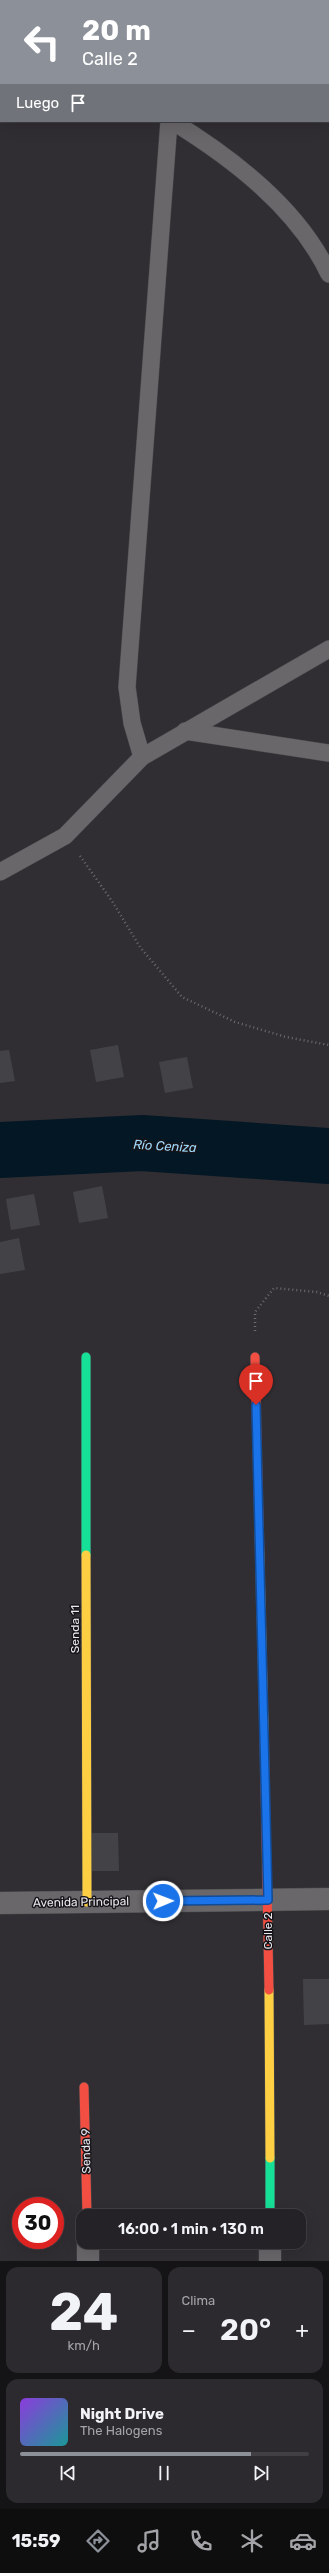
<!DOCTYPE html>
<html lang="es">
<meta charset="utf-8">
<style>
body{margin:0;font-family:Rubik,sans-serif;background:#2c2a2e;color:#f1f3f6;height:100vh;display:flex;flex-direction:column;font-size:15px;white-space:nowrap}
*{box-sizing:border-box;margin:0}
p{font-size:13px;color:#a3a4a7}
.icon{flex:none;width:22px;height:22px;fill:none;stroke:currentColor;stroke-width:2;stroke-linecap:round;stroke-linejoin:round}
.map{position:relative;height:2261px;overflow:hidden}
.drawer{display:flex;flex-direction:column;gap:6px;padding:6px;background:#141315;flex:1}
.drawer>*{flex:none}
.guide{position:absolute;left:0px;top:0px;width:329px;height:122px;box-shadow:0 4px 16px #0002,0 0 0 1px #413f43;background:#8c9099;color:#fff;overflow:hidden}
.speed{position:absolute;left:12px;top:2197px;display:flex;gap:8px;font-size:20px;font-weight:700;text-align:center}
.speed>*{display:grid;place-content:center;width:52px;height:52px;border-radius:50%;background:#242226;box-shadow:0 4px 16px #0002,0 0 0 1px #413f43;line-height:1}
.speed .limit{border:6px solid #d22;background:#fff;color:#111}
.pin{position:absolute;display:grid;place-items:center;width:34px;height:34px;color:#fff;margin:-41px -17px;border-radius:50% 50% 50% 0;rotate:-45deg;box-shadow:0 0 4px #0007}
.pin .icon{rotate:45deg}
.me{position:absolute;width:44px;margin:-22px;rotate:89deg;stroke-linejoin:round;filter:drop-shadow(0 0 3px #0008)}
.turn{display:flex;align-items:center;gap:14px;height:84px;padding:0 16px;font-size:18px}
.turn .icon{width:52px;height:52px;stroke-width:2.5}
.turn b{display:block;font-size:28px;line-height:34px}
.then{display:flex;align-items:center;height:38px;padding:0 16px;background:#0003;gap:8px;font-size:15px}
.big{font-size:30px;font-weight:600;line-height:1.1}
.drawer .widget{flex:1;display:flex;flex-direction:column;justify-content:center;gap:6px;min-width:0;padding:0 14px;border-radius:12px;background:#2c2a2e}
.drawer .dial{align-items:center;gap:0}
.dial b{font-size:52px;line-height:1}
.song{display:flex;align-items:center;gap:12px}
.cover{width:48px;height:48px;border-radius:6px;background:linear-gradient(135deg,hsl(270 70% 55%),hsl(180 70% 35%))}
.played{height:4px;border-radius:2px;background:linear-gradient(90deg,#8c9099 80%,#413f43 80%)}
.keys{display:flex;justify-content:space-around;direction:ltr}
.heat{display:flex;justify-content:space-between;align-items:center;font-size:22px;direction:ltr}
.drawer .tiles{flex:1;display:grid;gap:6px;grid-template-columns:1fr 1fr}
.widget:last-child{grid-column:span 2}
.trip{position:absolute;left:76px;top:2209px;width:230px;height:40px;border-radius:12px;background:#242226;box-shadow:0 4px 16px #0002,0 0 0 1px #413f43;font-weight:600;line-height:40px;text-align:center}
.dock{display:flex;height:64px;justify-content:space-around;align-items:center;background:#0e0e0f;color:#a3a4a7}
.dock .icon{width:28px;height:28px}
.dock .on{color:#8c9099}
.dock b{font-size:18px;color:#f1f3f6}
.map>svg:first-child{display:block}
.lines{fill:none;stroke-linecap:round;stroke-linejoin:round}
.river{stroke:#041724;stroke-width:56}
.building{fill:#434347}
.lane-casing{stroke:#4a494c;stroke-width:18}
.street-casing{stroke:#4a494c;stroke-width:23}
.fast-casing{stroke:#4a494c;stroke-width:10}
.slow-casing{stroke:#4a494c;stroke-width:10}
.jam-casing{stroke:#4a494c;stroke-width:10}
.path{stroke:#6c6a6c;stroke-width:2.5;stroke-dasharray:1 3;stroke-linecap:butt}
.lane{stroke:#696769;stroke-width:17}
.street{stroke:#696769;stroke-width:22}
.fast{stroke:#16e098;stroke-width:9}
.slow{stroke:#ffcf43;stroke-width:9}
.jam{stroke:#f24e42;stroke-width:9}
.route-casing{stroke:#114b97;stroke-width:10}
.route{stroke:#1a73e8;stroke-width:7}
.labels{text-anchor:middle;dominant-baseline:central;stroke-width:3;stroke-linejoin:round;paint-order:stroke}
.street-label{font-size:12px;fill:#eae8ed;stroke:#171519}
.water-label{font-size:13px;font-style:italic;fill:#9fd9fd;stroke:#171519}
</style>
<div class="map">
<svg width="329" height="2261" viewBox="0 0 329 2261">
<rect width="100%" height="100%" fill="#302e33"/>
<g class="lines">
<path class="river" d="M 0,1150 L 142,1143 L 329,1156"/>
</g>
<g class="building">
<path d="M 118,1045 L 124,1077 L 96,1082 L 90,1050 Z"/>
<path d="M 9,1050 L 15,1081 L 0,1083 L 0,1051 Z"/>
<path d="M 187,1057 L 193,1088 L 165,1093 L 159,1062 Z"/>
<path d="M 102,1186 L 108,1218 L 79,1223 L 73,1192 Z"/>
<path d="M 34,1194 L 40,1225 L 11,1230 L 6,1199 Z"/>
<path d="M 19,1238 L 25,1270 L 0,1274 L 0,1242 Z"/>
<path d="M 90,1833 L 118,1833 L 119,1871 L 91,1871 Z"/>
<path d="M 303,1979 L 329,1979 L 329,2024 L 304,2025 Z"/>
</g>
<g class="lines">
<g class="lane-casing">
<g id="lane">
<path d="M 0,6 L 1,7"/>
<path d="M 172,121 C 232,158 298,208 329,274"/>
<path d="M 185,731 L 329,753"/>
<path d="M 142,757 L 132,723 L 127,687 L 169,121"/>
<path d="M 0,872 L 65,836 L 142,757 L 329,649"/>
</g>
</g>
<g class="street-casing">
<g id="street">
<path d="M 0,1903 L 329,1899"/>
<path d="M 88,2242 L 88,2261"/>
<path d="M 270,2242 L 270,2261"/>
</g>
</g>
<g class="fast-casing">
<g id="fast">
<path d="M 86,1357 L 86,1555"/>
<path d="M 270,2158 L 270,2216"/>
</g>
</g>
<g class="slow-casing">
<g id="slow">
<path d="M 259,1524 L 264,1729"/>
<path d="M 86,1555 L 87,1902"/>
<path d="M 269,1990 L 270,2158"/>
</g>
</g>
<g class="jam-casing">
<g id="jam">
<path d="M 255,1357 L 259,1524"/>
<path d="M 264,1729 L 269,1990"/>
<path d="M 84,2087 L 87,2216"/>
</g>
</g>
<g class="path">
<path d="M 80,856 L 112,901 L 140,947 L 182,997 L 235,1022 L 286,1037 L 329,1045"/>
<path d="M 255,1331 L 255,1312 L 274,1288 L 317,1292 L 329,1296"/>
</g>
<use href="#lane" class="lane"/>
<use href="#street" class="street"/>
<use href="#fast" class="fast"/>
<use href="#slow" class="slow"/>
<use href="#jam" class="jam"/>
</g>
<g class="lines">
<g class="route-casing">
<path id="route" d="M 163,1901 L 268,1900 L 256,1405"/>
</g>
<use href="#route" class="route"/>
</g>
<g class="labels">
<g class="street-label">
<text transform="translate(75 1629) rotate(-90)">Senda 11</text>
<text transform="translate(81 1902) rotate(-1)">Avenida Principal</text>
<text transform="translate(268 1931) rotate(-90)">Calle 2</text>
<text transform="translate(86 2151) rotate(-91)">Senda 9</text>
</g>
<g class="water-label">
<text transform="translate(165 1146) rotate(3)">Río Ceniza</text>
</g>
</g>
</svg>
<div class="speed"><div class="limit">30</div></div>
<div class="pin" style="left:256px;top:1405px;background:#d93025"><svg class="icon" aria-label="arrive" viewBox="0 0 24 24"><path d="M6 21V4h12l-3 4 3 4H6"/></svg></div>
<svg class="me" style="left:163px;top:1901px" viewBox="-20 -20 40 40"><circle r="17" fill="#1a73e8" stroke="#fff" stroke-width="3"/><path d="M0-11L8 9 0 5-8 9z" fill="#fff"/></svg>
<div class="trip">16:00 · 1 min · 130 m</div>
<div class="guide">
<div class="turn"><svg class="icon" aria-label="left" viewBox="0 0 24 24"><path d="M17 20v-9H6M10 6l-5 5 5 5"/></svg><div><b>20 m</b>Calle 2</div></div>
<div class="then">Luego<svg class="icon" aria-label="arrive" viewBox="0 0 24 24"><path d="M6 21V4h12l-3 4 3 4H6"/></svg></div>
</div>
</div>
<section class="drawer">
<div class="tiles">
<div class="widget dial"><b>24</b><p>km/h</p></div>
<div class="widget"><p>Clima</p>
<div class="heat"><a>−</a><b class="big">20°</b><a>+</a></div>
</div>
<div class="widget">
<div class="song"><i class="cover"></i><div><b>Night Drive</b><p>The Halogens</p></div></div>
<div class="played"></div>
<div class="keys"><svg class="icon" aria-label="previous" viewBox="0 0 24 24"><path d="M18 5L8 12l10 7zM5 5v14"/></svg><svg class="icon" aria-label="pause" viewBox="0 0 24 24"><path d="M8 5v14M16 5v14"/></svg><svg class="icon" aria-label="next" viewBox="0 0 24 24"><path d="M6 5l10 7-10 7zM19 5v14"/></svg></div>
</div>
</div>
</section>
<nav class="dock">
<b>15:59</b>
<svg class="icon on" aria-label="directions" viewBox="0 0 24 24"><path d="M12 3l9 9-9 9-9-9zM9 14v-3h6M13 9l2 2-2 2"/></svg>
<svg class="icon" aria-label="music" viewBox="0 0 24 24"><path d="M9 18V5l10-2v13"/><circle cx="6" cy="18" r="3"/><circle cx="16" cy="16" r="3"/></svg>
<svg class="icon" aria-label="phone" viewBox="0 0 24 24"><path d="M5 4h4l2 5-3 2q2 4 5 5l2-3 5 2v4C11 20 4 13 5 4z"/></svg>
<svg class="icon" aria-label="climate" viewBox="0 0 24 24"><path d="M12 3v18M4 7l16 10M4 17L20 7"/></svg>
<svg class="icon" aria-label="car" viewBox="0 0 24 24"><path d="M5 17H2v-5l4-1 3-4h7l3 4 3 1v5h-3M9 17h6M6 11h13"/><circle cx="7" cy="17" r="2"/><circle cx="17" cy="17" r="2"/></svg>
</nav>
